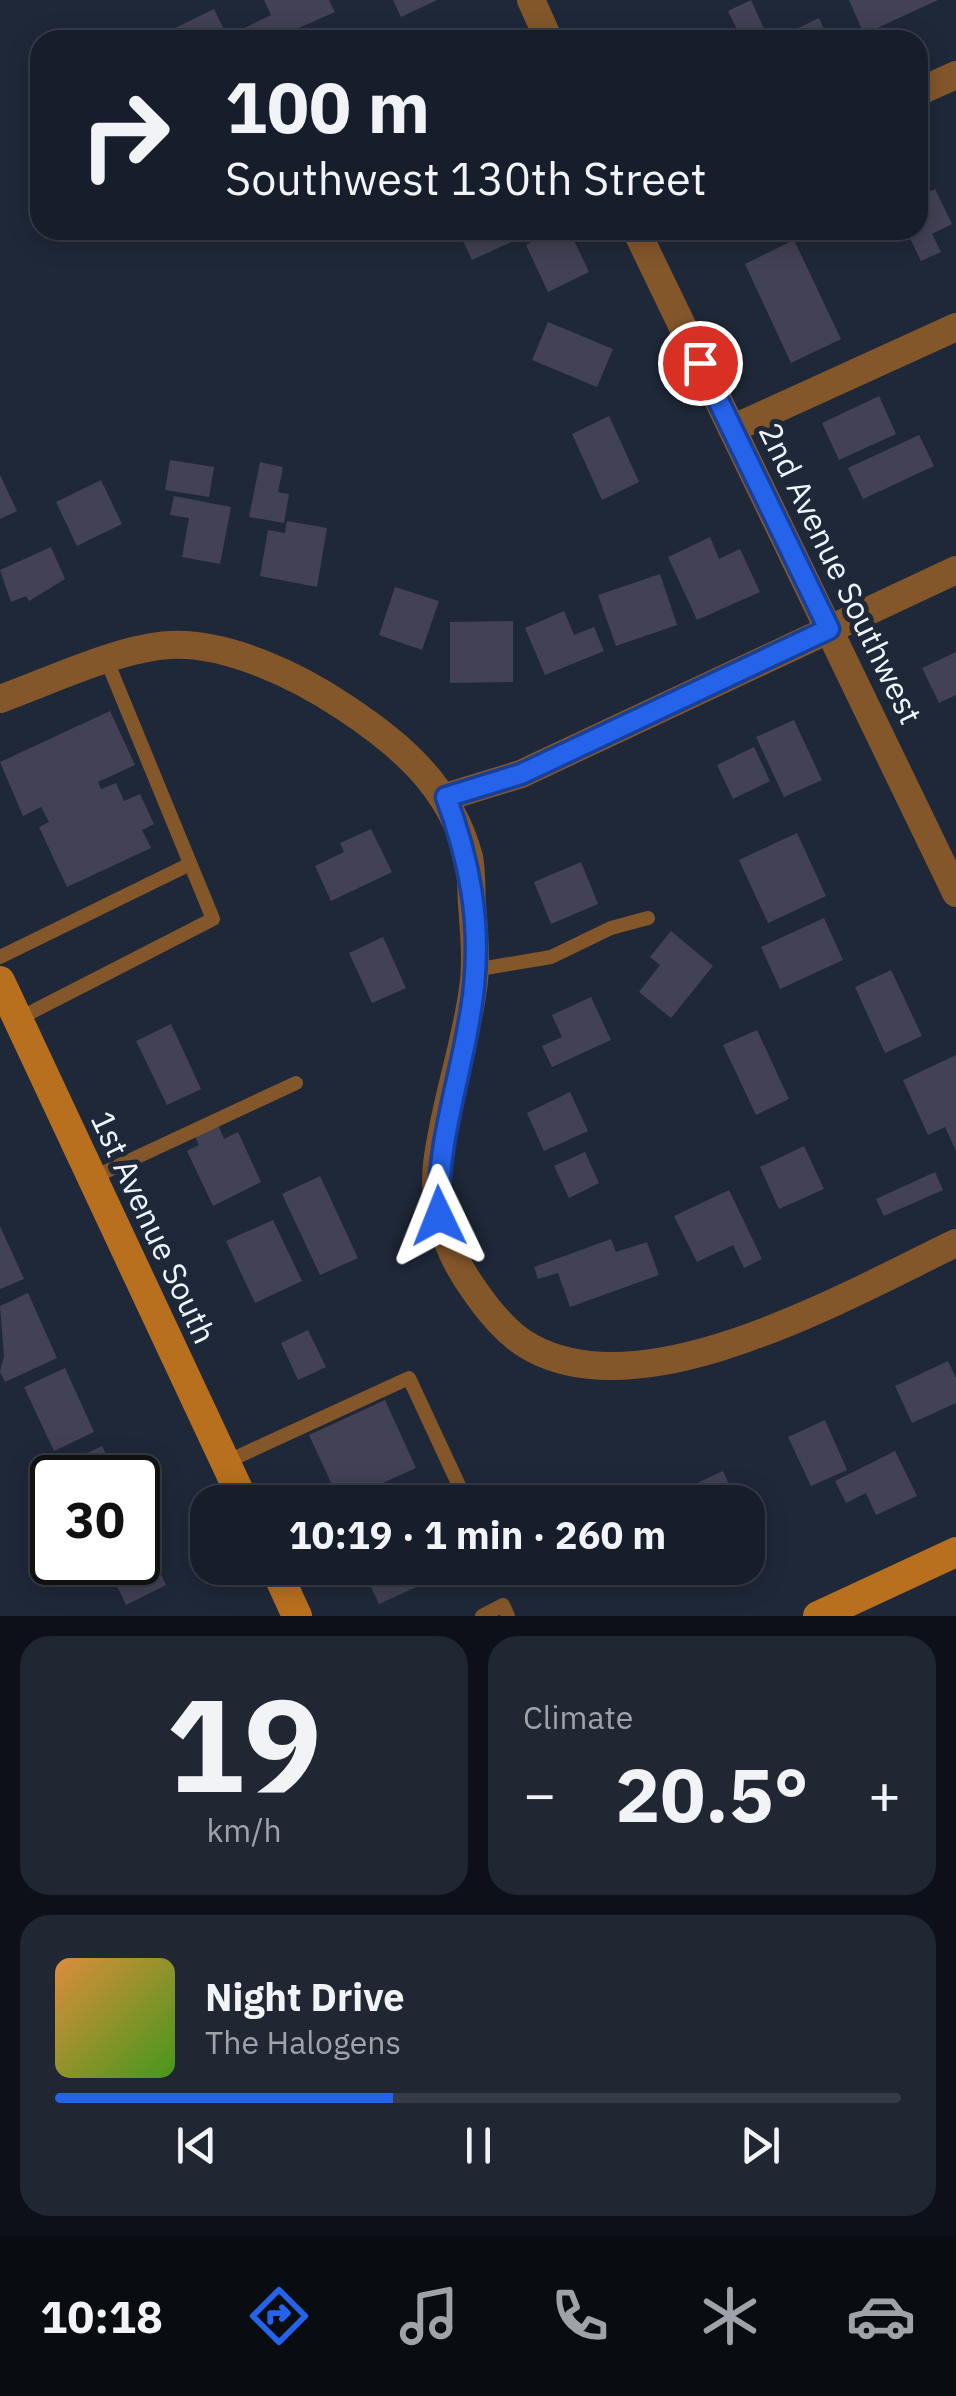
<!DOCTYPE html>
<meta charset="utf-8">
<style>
body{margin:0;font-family:"IBM Plex Sans",sans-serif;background:#202733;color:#f1f3f6;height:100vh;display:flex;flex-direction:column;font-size:38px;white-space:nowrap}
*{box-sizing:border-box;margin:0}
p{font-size:32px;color:#9ea2a9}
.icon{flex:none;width:55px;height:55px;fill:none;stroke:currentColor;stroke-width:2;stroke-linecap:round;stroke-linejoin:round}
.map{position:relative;height:1616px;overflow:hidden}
.drawer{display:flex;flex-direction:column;gap:20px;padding:20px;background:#0d1018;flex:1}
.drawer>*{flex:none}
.guide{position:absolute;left:30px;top:30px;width:898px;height:210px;border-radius:30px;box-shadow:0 5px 25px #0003,0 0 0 2px #363c47;background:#171e2b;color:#f1f3f6;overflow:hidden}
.speed{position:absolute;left:30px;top:1455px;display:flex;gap:20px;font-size:50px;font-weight:700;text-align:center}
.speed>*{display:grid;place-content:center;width:130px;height:130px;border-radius:50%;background:#171e2b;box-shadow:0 5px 25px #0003,0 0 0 2px #363c47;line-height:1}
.speed .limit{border:5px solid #111;border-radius:15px;background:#fff;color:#111}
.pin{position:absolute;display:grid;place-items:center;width:85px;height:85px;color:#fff;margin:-42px;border:5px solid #fff;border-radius:50%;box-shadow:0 2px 10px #0007}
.me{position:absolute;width:110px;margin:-55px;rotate:358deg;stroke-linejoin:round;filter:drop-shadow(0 0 8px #0008)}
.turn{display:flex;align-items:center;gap:35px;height:210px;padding:0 30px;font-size:45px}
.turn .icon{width:130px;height:130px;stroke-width:2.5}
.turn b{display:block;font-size:70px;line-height:85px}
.big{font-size:75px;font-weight:700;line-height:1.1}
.drawer .widget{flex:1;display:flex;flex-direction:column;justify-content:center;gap:15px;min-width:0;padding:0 35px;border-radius:30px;background:#202733}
.drawer .dial{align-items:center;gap:0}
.dial b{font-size:130px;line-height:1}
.song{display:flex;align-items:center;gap:30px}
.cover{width:120px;height:120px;border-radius:15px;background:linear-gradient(135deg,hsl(30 70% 55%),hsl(100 70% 35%))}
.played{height:10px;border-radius:5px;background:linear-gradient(90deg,#2563eb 40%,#363c47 40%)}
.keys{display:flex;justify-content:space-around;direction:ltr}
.heat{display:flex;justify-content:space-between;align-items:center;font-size:55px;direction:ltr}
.drawer .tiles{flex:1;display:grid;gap:20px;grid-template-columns:1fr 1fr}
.widget:last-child{grid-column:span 2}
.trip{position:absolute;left:190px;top:1485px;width:575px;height:100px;border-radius:30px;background:#171e2b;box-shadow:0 5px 25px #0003,0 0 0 2px #363c47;font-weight:700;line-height:100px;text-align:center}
.menu{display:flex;height:160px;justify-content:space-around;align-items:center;background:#090c11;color:#9ea2a9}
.menu .icon{width:70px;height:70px}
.menu .selected{color:#2563eb}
.menu b{font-size:45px;color:#f1f3f6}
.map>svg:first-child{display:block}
.building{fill:#424155}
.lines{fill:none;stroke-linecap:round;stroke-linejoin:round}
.lane{stroke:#84572b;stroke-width:14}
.street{stroke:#84572b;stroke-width:28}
.secondary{stroke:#b8701f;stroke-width:30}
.route-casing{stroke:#184099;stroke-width:25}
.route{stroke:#2563eb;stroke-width:18}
.labels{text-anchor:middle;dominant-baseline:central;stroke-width:10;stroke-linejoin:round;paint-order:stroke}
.street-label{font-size:32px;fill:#eff5fe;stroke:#1f2839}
</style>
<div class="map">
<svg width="956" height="1616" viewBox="0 0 956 1616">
<rect width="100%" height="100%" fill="#1f2839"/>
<g class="building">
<path d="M 264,0 L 329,0 L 335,12 L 292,31 L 296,40 L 244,40 L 240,30 L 271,15 Z"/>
<path d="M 393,0 L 437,0 L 401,17 Z"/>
<path d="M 751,0 L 769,40 L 742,40 L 728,11 Z"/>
<path d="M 849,0 L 938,0 L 864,34 Z"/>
<path d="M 214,9 L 229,40 L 178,40 L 173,29 Z"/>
<path d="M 819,18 L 829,40 L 773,40 Z"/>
<path d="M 935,189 L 952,224 L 932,234 L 941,252 L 921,261 L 906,230 L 918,230 L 918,198 Z"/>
<path d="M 458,230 L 537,230 L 472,260 Z"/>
<path d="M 556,230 L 569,230 L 589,272 L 548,292 L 526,245 Z"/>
<path d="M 794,240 L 841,339 L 791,363 L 745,264 Z"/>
<path d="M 548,322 L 613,349 L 597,387 L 532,360 Z"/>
<path d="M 879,396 L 896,434 L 839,460 L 822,423 Z"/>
<path d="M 609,416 L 639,482 L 602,500 L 572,434 Z"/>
<path d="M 919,435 L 934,466 L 863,499 L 848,468 Z"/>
<path d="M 170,460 L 214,467 L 209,497 L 165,490 Z"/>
<path d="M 260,462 L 283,467 L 278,492 L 289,494 L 284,523 L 249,517 Z"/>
<path d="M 0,475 L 17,511 L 0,519 Z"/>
<path d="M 101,480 L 122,524 L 77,546 L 56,502 Z"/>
<path d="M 174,496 L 231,507 L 220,564 L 182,557 L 189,518 L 170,515 Z"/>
<path d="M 287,521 L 327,528 L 317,587 L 260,576 L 268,530 L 285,533 Z"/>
<path d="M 710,537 L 719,559 L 740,549 L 760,592 L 697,620 L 668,557 Z"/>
<path d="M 51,547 L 65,579 L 29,601 L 26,596 L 11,602 L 0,570 Z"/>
<path d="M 660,574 L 677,625 L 616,646 L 598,595 Z"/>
<path d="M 395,587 L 439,601 L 422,650 L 379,635 Z"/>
<path d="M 564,611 L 574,635 L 594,627 L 604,651 L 545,675 L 525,628 Z"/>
<path d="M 513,621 L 513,682 L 450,683 L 450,622 Z"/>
<path d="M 956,652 L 956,695 L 939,703 L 922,668 Z"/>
<path d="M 110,711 L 135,765 L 98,782 L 101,789 L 116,783 L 124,801 L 140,794 L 154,824 L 142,830 L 151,848 L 67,887 L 39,827 L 49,822 L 41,807 L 23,816 L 0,762 Z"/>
<path d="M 794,720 L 822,780 L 784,797 L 756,737 Z"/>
<path d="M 754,747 L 770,781 L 733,799 L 717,765 Z"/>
<path d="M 371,829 L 392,872 L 331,901 L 315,866 L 344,852 L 340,843 Z"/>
<path d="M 797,833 L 826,896 L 768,923 L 739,860 Z"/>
<path d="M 581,862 L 598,904 L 551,924 L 534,882 Z"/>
<path d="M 824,918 L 843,960 L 780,989 L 761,947 Z"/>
<path d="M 671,931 L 713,966 L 671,1018 L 639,992 L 660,965 L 650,957 Z"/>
<path d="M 383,937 L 406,988 L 372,1003 L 349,953 Z"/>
<path d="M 891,970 L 922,1036 L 885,1053 L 855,987 Z"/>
<path d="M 591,997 L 611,1040 L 552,1067 L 542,1046 L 562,1037 L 552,1015 Z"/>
<path d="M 171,1024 L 201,1089 L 167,1105 L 136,1041 Z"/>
<path d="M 757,1030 L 789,1099 L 756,1115 L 723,1045 Z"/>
<path d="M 956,1055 L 956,1151 L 945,1127 L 928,1135 L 903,1080 Z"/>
<path d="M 570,1092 L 588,1131 L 544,1151 L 527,1113 Z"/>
<path d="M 217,1122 L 224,1139 L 238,1132 L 261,1182 L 213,1206 L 187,1151 L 199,1145 L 193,1133 Z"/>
<path d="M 804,1146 L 824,1189 L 779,1209 L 760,1167 Z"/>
<path d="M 585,1152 L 599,1183 L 569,1198 L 554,1166 Z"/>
<path d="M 935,1172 L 943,1190 L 884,1216 L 876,1199 Z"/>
<path d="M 320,1176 L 358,1258 L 320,1275 L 282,1194 Z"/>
<path d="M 729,1190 L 762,1259 L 744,1268 L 733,1245 L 697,1262 L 674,1216 Z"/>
<path d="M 273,1220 L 302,1281 L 255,1303 L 226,1241 Z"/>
<path d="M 0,1226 L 24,1279 L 0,1289 Z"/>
<path d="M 611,1239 L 616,1252 L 647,1242 L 659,1275 L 570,1307 L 558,1273 L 538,1279 L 534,1267 Z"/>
<path d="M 28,1293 L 57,1358 L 5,1382 L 0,1372 L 4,1356 L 0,1306 Z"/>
<path d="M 308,1330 L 326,1367 L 298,1380 L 281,1343 Z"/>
<path d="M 948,1361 L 956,1378 L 956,1403 L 912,1423 L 895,1386 Z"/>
<path d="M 65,1368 L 94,1432 L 54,1451 L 24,1387 Z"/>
<path d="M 385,1400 L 416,1468 L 340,1502 L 309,1435 Z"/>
<path d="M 825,1420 L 847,1470 L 811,1486 L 788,1437 Z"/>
<path d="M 102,1446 L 117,1478 L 68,1478 L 62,1465 Z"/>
<path d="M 895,1451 L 917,1496 L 876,1515 L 866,1493 L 846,1503 L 835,1481 Z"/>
<path d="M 723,1471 L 737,1502 L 677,1502 L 674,1494 Z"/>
<path d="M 138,1526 L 166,1585 L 126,1605 L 106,1562 L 138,1562 Z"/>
<path d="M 362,1568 L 458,1568 L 379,1604 Z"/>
</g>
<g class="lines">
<g class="lane">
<path d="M 0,957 L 190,864"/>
<path d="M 474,970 L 551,957 L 611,928 L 648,918"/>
<path d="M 18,1019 L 213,919 L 107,661"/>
<path d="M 92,1178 L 296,1083"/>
<path d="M 226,1462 L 409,1378 L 462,1492 L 438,1502"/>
<path d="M 482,1616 L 503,1605 L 508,1616"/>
</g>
<g class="street">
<path d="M 531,0 L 549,40"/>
<path d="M 918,92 L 956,75"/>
<path d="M 636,230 L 956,893"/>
<path d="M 732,429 L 956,327"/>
<path d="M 0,699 C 50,681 118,648 170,645 C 227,642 298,676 344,707 C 402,745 450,787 469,857 C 472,872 471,889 472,904 C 474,931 477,962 473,989 C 465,1048 444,1105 437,1164 C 432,1212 449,1256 477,1294 C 491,1314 509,1336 532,1348 C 647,1411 851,1293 956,1243"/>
<path d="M 446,797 L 521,774 L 956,570"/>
</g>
<g class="secondary">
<path d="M 0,981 L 244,1502"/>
<path d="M 275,1568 L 297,1616"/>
<path d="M 818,1616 L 956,1552"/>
</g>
</g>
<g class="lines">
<g class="route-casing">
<path id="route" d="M 439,1216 C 436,1134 466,1066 474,987 C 481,919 469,859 446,797 L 521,774 L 829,629 L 700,363"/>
</g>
<use href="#route" class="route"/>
</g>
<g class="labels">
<g class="street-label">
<text transform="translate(841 573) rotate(64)">2nd Avenue Southwest</text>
<text transform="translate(154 1227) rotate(65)">1st Avenue South</text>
</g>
</g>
</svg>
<div class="speed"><div class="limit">30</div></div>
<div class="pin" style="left:700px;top:363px;background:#d93025"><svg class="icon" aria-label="arrive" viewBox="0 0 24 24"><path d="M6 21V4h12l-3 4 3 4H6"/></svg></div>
<svg class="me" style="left:439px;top:1216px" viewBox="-20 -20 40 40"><path d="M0-17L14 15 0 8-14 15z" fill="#2563eb" stroke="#fff" stroke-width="4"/></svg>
<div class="trip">10:19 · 1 min · 260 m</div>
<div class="guide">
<div class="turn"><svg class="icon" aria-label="right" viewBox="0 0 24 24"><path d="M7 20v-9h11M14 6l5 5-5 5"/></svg><div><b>100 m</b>Southwest 130th Street</div></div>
</div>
</div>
<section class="drawer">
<div class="tiles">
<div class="widget dial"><b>19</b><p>km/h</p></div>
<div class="widget"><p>Climate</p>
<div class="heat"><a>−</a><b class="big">20.5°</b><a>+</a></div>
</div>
<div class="widget">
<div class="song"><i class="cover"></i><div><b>Night Drive</b><p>The Halogens</p></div></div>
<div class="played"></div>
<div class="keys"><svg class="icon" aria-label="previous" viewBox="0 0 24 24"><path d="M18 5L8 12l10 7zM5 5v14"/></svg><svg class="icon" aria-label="pause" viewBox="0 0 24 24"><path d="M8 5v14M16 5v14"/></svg><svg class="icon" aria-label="next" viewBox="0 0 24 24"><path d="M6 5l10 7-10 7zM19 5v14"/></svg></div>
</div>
</div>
</section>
<nav class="menu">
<b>10:18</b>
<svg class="icon selected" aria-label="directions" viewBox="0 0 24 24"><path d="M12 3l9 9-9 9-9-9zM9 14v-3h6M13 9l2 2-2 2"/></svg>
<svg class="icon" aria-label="music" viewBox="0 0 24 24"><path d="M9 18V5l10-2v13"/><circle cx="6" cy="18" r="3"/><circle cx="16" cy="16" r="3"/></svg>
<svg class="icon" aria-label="phone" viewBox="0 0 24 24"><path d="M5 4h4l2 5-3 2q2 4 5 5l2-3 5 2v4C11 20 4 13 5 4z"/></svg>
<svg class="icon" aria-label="climate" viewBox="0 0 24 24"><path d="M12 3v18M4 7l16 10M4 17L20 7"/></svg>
<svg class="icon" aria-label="car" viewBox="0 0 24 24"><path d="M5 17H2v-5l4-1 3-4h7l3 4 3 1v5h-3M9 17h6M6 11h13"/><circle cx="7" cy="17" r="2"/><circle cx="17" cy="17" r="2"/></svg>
</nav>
